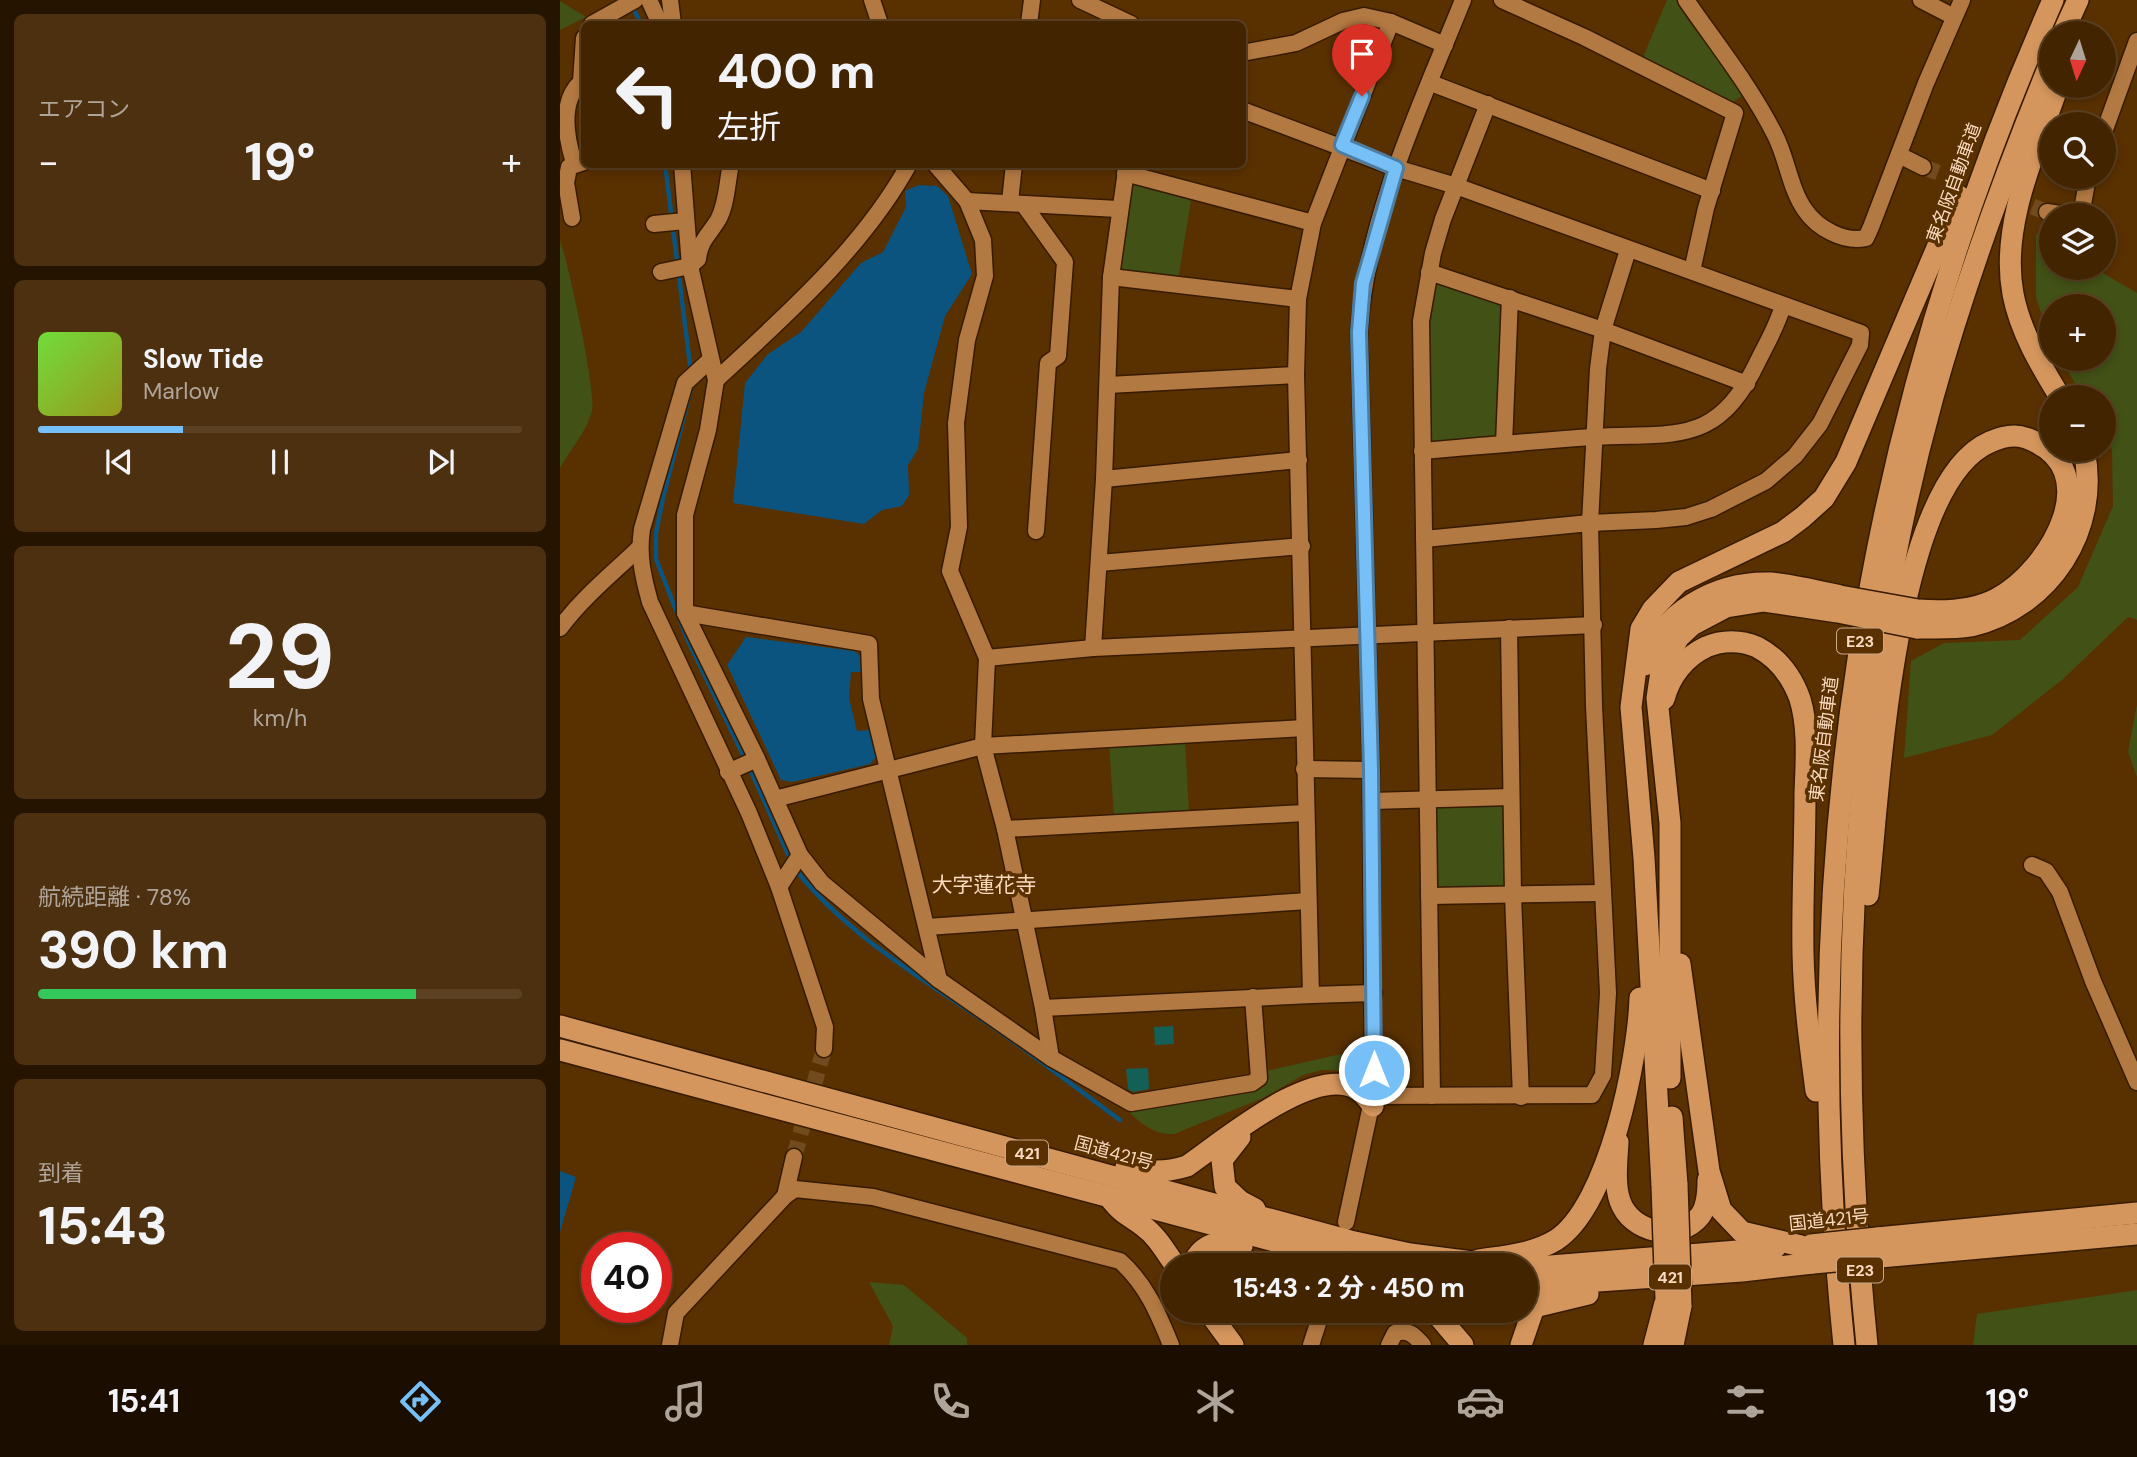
<!DOCTYPE html>
<html lang="ja">
<meta charset="utf-8">
<style>
body{margin:0;font-family:"DM Sans","Noto Sans JP",sans-serif;background:#4d300f;color:#f1f3f6;height:100vh;display:flex;flex-direction:column;font-size:26px;white-space:nowrap}
*{box-sizing:border-box;margin:0}
p{font-size:23px;color:#afa499}
.icon{flex:none;width:38px;height:38px;fill:none;stroke:currentColor;stroke-width:2;stroke-linecap:round;stroke-linejoin:round}
.map{position:relative;flex:1;overflow:hidden}
.side{display:flex;flex-direction:column;gap:14px;padding:14px;background:#251400;width:560px}
.side>*{flex:none}
.banner{position:absolute;left:21px;top:21px;width:665px;height:147px;border-radius:10px;box-shadow:0 4px 10px #0003,0 0 0 2px #5b4122;background:#432400;color:#f1f3f6;overflow:hidden}
.needle{width:46px;rotate:184deg}
.fabs{position:absolute;left:1479px;top:21px;display:grid;gap:14px}
.fabs a{display:grid;place-items:center;width:77px;height:77px;border-radius:50%;background:#432400;box-shadow:0 4px 10px #0003,0 0 0 2px #5b4122;font-size:35px}
.speed{position:absolute;left:21px;top:1232px;display:flex;gap:14px;font-size:35px;font-weight:700;text-align:center}
.speed>*{display:grid;place-content:center;width:91px;height:91px;border-radius:50%;background:#432400;box-shadow:0 4px 10px #0003,0 0 0 2px #5b4122;line-height:1}
.speed .limit{border:10px solid #d22;background:#fff;color:#111}
.pin{position:absolute;display:grid;place-items:center;width:60px;height:60px;color:#fff;margin:-72px -30px;border-radius:50% 50% 50% 0;rotate:-45deg;box-shadow:0 0 7px #0007}
.pin .icon{rotate:45deg}
.me{position:absolute;width:77px;margin:-38px;rotate:0deg;stroke-linejoin:round;filter:drop-shadow(0 0 5px #0008)}
.turn{display:flex;align-items:center;gap:24px;height:147px;padding:0 21px;font-size:32px}
.turn .icon{width:91px;height:91px;stroke-width:2.5}
.turn b{display:block;font-size:49px;line-height:60px}
.big{font-size:52px;font-weight:700;line-height:1.1}
.side .tile{flex:1;display:flex;flex-direction:column;justify-content:center;gap:10px;min-width:0;padding:0 24px;border-radius:10px;background:#4d300f}
.side .dial{align-items:center;gap:0}
.dial b{font-size:91px;line-height:1}
.song{display:flex;align-items:center;gap:21px}
.cover{width:84px;height:84px;border-radius:10px;background:linear-gradient(135deg,hsl(100 70% 55%),hsl(60 70% 35%))}
.played{height:7px;border-radius:4px;background:linear-gradient(90deg,#76c0f7 30%,#5b4122 30%)}
.keys{display:flex;justify-content:space-around;direction:ltr}
.heat{display:flex;justify-content:space-between;align-items:center;font-size:38px;direction:ltr}
.charge{height:10px;border-radius:5px;background:linear-gradient(90deg,#34c759 78%,#5b4122 0)}
.trip{position:absolute;left:600px;top:1253px;width:378px;height:70px;border-radius:35px;background:#432400;box-shadow:0 4px 10px #0003,0 0 0 2px #5b4122;font-weight:700;line-height:70px;text-align:center}
.tab-bar{display:flex;height:112px;justify-content:space-around;align-items:center;background:#1b0e00;color:#afa499}
.tab-bar .icon{width:49px;height:49px}
.tab-bar .selected{color:#76c0f7}
.tab-bar b{font-size:32px;color:#f1f3f6}
main{display:flex;flex:1;min-height:0}
.map>svg:first-child{display:block}
.green{fill:#425116}
.water{fill:#0a547f}
.lines{fill:none;stroke-linecap:round;stroke-linejoin:round}
.stream{stroke:#0a547f;stroke-width:4.5}
.building{fill:#136057}
.minor-tunnel{stroke:#714a1d;stroke-width:16;stroke-dasharray:16 8;stroke-linecap:butt}
.minor-casing{stroke:#371b00;stroke-width:19}
.highway-casing{stroke:#371b00;stroke-width:24}
.minor{stroke:#b37942;stroke-width:16}
.highway{stroke:#d4965d;stroke-width:21}
.highway-bridge-casing{stroke:#371b00;stroke-width:24;stroke-linecap:butt}
.highway-bridge{stroke:#d4965d;stroke-width:21}
.route-casing{stroke:#4d7da1;stroke-width:18}
.route{stroke:#76c0f7;stroke-width:12}
.labels{text-anchor:middle;dominant-baseline:central;stroke-width:7;stroke-linejoin:round;paint-order:stroke}
.shield{fill:#593000;stroke:#caa786;stroke-width:2}
.shield-label{font-size:16px;font-weight:bold;fill:#fadabf}
.street-label{font-size:18px;fill:#fadabf;stroke:#593000}
.quarter-label{font-size:21px;fill:#fadabf;stroke:#593000}
</style>
<main>
<section class="side">
<div class="tile"><p>エアコン</p>
<div class="heat"><a>−</a><b class="big">19°</b><a>+</a></div>
</div>
<div class="tile">
<div class="song"><i class="cover"></i><div><b>Slow Tide</b><p>Marlow</p></div></div>
<div class="played"></div>
<div class="keys"><svg class="icon" aria-label="previous" viewBox="0 0 24 24"><path d="M18 5L8 12l10 7zM5 5v14"/></svg><svg class="icon" aria-label="pause" viewBox="0 0 24 24"><path d="M8 5v14M16 5v14"/></svg><svg class="icon" aria-label="next" viewBox="0 0 24 24"><path d="M6 5l10 7-10 7zM19 5v14"/></svg></div>
</div>
<div class="tile dial"><b>29</b><p>km/h</p></div>
<div class="tile"><p>航続距離 · 78%</p><b class="big">390 km</b><div class="charge"></div></div>
<div class="tile"><p>到着</p><b class="big">15:43</b></div>
</section>
<div class="map">
<svg width="1577" height="1345" viewBox="0 0 1577 1345">
<rect width="100%" height="100%" fill="#593000"/>
<g class="green">
<path d="M 1107,0 L 1118,0 L 1185,94 L 1171,103 L 1081,62 Z"/>
<path d="M 0,1 L 26,17 L 0,30 Z"/>
<path d="M 571,179 L 632,194 L 618,280 L 558,273 Z"/>
<path d="M 1476,234 L 1491,243 L 1491,268 L 1534,268 L 1577,293 L 1577,620 L 1568,617 L 1502,680 L 1432,735 L 1344,758 L 1351,661 L 1384,643 L 1460,640 L 1518,587 L 1553,506 L 1552,450 L 1544,434 L 1544,397 L 1523,397 L 1501,359 L 1544,359 L 1544,306 L 1491,306 L 1491,342 L 1476,298 Z"/>
<path d="M 0,241 C 8,260 37,395 32,411 C 26,433 11,448 0,468 Z"/>
<path d="M 874,280 L 943,303 L 936,438 L 868,444 L 867,323 Z"/>
<path d="M 1577,704 L 1577,777 L 1568,752 Z"/>
<path d="M 625,738 L 629,813 L 554,817 L 549,742 Z"/>
<path d="M 946,799 L 948,887 L 875,889 L 872,803 Z"/>
<path d="M 799,1050 L 798,1071 L 762,1070 L 743,1075 L 703,1098 L 614,1134 C 593,1135 580,1123 565,1108 L 705,1085 L 706,1071 Z"/>
<path d="M 309,1282 L 344,1285 L 407,1338 L 407,1345 L 329,1345 L 333,1326 Z"/>
<path d="M 1577,1290 L 1577,1345 L 1413,1345 L 1417,1314 Z"/>
</g>
<g class="water">
<path d="M 359,185 L 377,186 L 388,196 L 412,274 L 385,316 L 364,393 L 358,449 L 348,465 L 349,495 L 342,506 L 322,510 L 304,524 L 173,503 L 185,383 L 208,354 L 241,332 L 301,263 L 323,252 L 346,207 L 345,191 Z"/>
<path d="M 186,637 L 294,651 L 302,657 L 302,672 L 291,672 L 289,698 L 297,731 L 311,730 L 316,757 L 310,764 L 232,782 L 221,780 L 167,665 Z"/>
<path d="M 0,1171 L 16,1177 L 0,1232 Z"/>
</g>
<g class="lines">
<g class="stream">
<path d="M 72,6 L 81,24"/>
<path d="M 105,164 L 131,373"/>
<path d="M 132,385 L 103,498 L 96,533 L 96,559 L 128,641 L 185,759"/>
<path d="M 189,767 L 231,861"/>
<path d="M 235,869 C 295,945 384,990 461,1047 C 494,1071 527,1096 560,1120"/>
</g>
</g>
<g class="building">
<path d="M 613,1026 L 614,1044 L 595,1045 L 594,1027 Z"/>
<path d="M 588,1068 L 589,1089 L 573,1092 L 568,1089 L 566,1069 Z"/>
</g>
<g class="lines">
<g class="minor-tunnel">
<path d="M 1363,167 L 1429,191"/>
<path d="M 1450,198 L 1487,212"/>
<path d="M 234,1157 L 264,1049"/>
</g>
<g class="minor-casing">
<g id="minor">
<path d="M 89,0 L 100,24"/>
<path d="M 110,0 L 113,24"/>
<path d="M 312,0 L 320,24"/>
<path d="M 520,0 L 571,24"/>
<path d="M 942,0 L 1024,37 L 1175,113 L 1146,208 L 1132,271"/>
<path d="M 1126,0 C 1157,45 1191,87 1215,135 C 1227,158 1230,189 1245,210 C 1257,228 1284,243 1306,238 L 1311,227 L 1366,83 L 1402,0"/>
<path d="M 1361,0 L 1394,17"/>
<path d="M 32,24 L 75,0"/>
<path d="M 469,24 L 472,0"/>
<path d="M 682,53 L 736,43 L 783,21 L 804,16 L 831,22 L 885,45"/>
<path d="M 871,83 L 1152,191"/>
<path d="M 682,110 L 836,168 L 896,186 L 1301,333 L 1300,345 L 1260,424 L 1235,456 L 1206,481 L 1151,509 L 1126,517 L 1096,520 L 1030,523 L 864,539"/>
<path d="M 1544,132 L 1577,41"/>
<path d="M 1339,155 L 1363,167"/>
<path d="M 14,163 C 6,137 0,101 21,82 L 24,38"/>
<path d="M 122,164 L 130,266 L 156,380 L 148,430 L 125,515 L 125,613 L 197,759 L 240,855 L 262,883 L 379,980 L 491,1058 L 571,1103 L 692,1083 L 699,1078 L 693,997"/>
<path d="M 375,164 L 407,201 L 423,240 L 425,276 L 407,340 L 396,423 L 399,527 L 390,571 L 427,658 L 423,746 L 445,829 L 483,1008 L 491,1058"/>
<path d="M 565,173 L 753,223"/>
<path d="M 407,201 L 558,209"/>
<path d="M 450,202 L 454,164"/>
<path d="M 464,205 L 505,262 L 498,356 L 488,363 L 476,531"/>
<path d="M 1487,212 L 1506,215"/>
<path d="M 1521,215 L 1528,177"/>
<path d="M 12,218 L 6,183 L 9,167 L 24,162"/>
<path d="M 94,224 L 125,221"/>
<path d="M 101,272 L 130,266 L 138,259 C 140,240 149,235 158,220 C 167,204 167,182 171,164"/>
<path d="M 869,272 L 1043,330 L 1187,384"/>
<path d="M 551,277 L 738,299"/>
<path d="M 150,360 L 125,383 L 82,529 C 78,555 83,577 90,602 L 189,813 L 219,887 L 265,1027 L 264,1049"/>
<path d="M 156,380 C 225,316 303,248 349,164"/>
<path d="M 548,385 L 736,375"/>
<path d="M 944,444 L 950,298"/>
<path d="M 862,451 C 919,446 976,441 1032,437 C 1117,432 1157,448 1199,359 C 1208,341 1218,324 1223,305"/>
<path d="M 544,479 L 739,460"/>
<path d="M 539,563 L 742,546"/>
<path d="M 125,613 L 309,644 L 311,699 L 379,980"/>
<path d="M 0,628 C 22,598 52,574 79,548"/>
<path d="M 949,628 L 953,895 L 961,1097"/>
<path d="M 533,648 L 544,479 L 551,277 L 567,164"/>
<path d="M 427,658 L 533,648 L 1034,625"/>
<path d="M 744,769 L 811,770"/>
<path d="M 168,772 L 197,759"/>
<path d="M 215,799 L 423,746 L 744,728"/>
<path d="M 811,801 L 951,797"/>
<path d="M 445,829 L 745,813"/>
<path d="M 1472,865 L 1486,871 L 1500,892 L 1533,981 L 1577,1082"/>
<path d="M 219,887 L 240,855"/>
<path d="M 869,896 L 1041,893"/>
<path d="M 367,927 L 748,901"/>
<path d="M 751,995 L 814,993"/>
<path d="M 483,1008 L 751,995 L 736,375 L 738,299 L 753,223 L 831,22"/>
<path d="M 813,1096 L 1032,1095 L 1043,1075 L 1048,993 L 1034,706 L 1030,523 L 1038,369 L 1043,330 L 1068,250"/>
<path d="M 872,1096 L 861,321 L 873,253 L 883,219 L 928,104"/>
<path d="M 225,1196 L 234,1157"/>
<path d="M 786,1222 L 813,1096 L 811,770 L 799,332 C 807,216 860,107 903,0"/>
<path d="M 110,1345 L 116,1313 L 225,1196 L 235,1189 L 313,1197 L 560,1261 C 586,1284 598,1313 611,1345"/>
<path d="M 751,1345 L 762,1311"/>
<path d="M 829,1345 L 835,1333 C 849,1329 854,1335 863,1345"/>
</g>
</g>
<g class="highway-casing">
<g id="highway">
<path d="M 1503,33 L 1518,0"/>
<path d="M 1498,86 C 1476,150 1440,225 1453,294 C 1460,331 1481,366 1500,397"/>
<path d="M 1357,628 C 1375,628 1393,629 1411,626 C 1490,608 1541,529 1524,450"/>
<path d="M 1085,665 C 1099,612 1157,581 1211,583 C 1234,585 1258,591 1280,596"/>
<path d="M 1104,699 C 1110,676 1125,657 1146,647 C 1162,640 1181,640 1197,647 C 1218,658 1232,677 1240,699 C 1249,729 1246,763 1245,794 C 1245,847 1242,900 1243,953 C 1244,1000 1250,1045 1256,1091"/>
<path d="M 1308,895 C 1319,798 1332,484 1430,442 C 1441,437 1455,434 1466,438 C 1550,468 1490,571 1436,599 C 1413,611 1384,612 1358,610"/>
<path d="M 1120,964 L 1149,1171 L 1161,1210 L 1182,1232 L 1241,1246"/>
<path d="M 0,1026 L 790,1241 L 850,1254 L 936,1265"/>
<path d="M 0,1050 L 804,1265"/>
<path d="M 1110,1078 L 1110,823 L 1097,698 L 1102,665 L 1119,637 L 1132,625 L 1166,607 L 1204,601 L 1278,612"/>
<path d="M 1112,1117 L 1117,1185"/>
<path d="M 680,1137 L 662,1160 L 665,1187 L 680,1201 L 695,1209"/>
<path d="M 1058,1142 C 1057,1160 1054,1184 1060,1201 C 1071,1233 1118,1243 1140,1216 C 1147,1207 1148,1191 1148,1180"/>
<path d="M 566,1167 C 588,1172 605,1173 627,1166 C 662,1142 756,1062 798,1090 C 804,1093 809,1101 813,1106"/>
<path d="M 1102,1185 L 1084,858 L 1071,707 L 1081,629 L 1093,609 L 1119,582 L 1223,532 L 1243,517 L 1264,498 L 1286,462 L 1399,196"/>
<path d="M 549,1197 C 564,1216 566,1213 583,1226 C 597,1236 605,1251 615,1265"/>
<path d="M 1317,1238 L 1577,1213"/>
<path d="M 1320,1257 L 1577,1234"/>
<path d="M 919,1260 C 945,1256 973,1254 996,1240 C 1049,1205 1078,1059 1080,998"/>
<path d="M 632,1265 C 643,1242 659,1240 682,1246"/>
<path d="M 966,1268 L 1215,1248"/>
<path d="M 966,1286 L 1182,1271 L 1253,1263"/>
<path d="M 648,1311 L 673,1345"/>
<path d="M 874,1311 L 903,1345"/>
<path d="M 961,1345 L 974,1307 L 1028,1294"/>
<path d="M 1094,1345 L 1106,1299"/>
<path d="M 1113,1345 L 1121,1306"/>
<path d="M 1284,1345 C 1235,876 1301,432 1493,0"/>
<path d="M 1307,1345 C 1275,1029 1288,704 1373,397 C 1405,282 1446,171 1491,61"/>
</g>
</g>
<use href="#minor" class="minor"/>
<use href="#highway" class="highway"/>
<g class="highway-bridge-casing">
<g id="highway-bridge">
<path d="M 1280,596 L 1358,610"/>
<path d="M 1278,612 L 1357,628"/>
<path d="M 1102,1185 L 1106,1299"/>
<path d="M 1117,1185 L 1121,1306"/>
<path d="M 1251,1245 L 1317,1238"/>
<path d="M 1253,1263 L 1320,1257"/>
</g>
</g>
<use href="#highway-bridge" class="highway-bridge"/>
</g>
<g class="lines">
<g class="route-casing">
<path id="route" d="M 802,96 L 782,145 L 836,168 L 803,283 L 799,332 L 811,770 L 814,1070"/>
</g>
<use href="#route" class="route"/>
</g>
<g class="labels">
<g class="shield">
<rect x="1277" y="628.5" width="46" height="25" rx="5"/>
<rect x="446" y="1140.5" width="42" height="25" rx="5"/>
<rect x="1277" y="1257.5" width="46" height="25" rx="5"/>
<rect x="1089" y="1264.5" width="42" height="25" rx="5"/>
</g>
<g class="shield-label">
<text x="1300" y="641">E23</text>
<text x="467" y="1153">421</text>
<text x="1300" y="1270">E23</text>
<text x="1110" y="1277">421</text>
</g>
<g class="street-label">
<text transform="translate(1394 183) rotate(-70)">東名阪自動車道</text>
<text transform="translate(1264 739) rotate(-83)">東名阪自動車道</text>
<text transform="translate(554 1153) rotate(15)">国道421号</text>
<text transform="translate(1269 1220) rotate(-6)">国道421号</text>
</g>
<g class="quarter-label">
<text x="424" y="885">大字蓮花寺</text>
</g>
</g>
</svg>
<div class="fabs">
<a><svg class="needle" viewBox="-14 -14 28 28"><path d="M0-13l5 13h-10z" fill="#e53935"/><path d="M0 13l5-13h-10z" fill="#afa499"/></svg></a>
<a><svg class="icon" aria-label="search" viewBox="0 0 24 24"><circle cx="10" cy="10" r="6"/><path d="M15 15l6 6"/></svg></a>
<a><svg class="icon" aria-label="layers" viewBox="0 0 24 24"><path d="M12 4l9 5-9 5-9-5zM3 14l9 5 9-5"/></svg></a>
<a>+</a>
<a>−</a>
</div>
<div class="speed"><div class="limit">40</div></div>
<div class="pin" style="left:802px;top:96px;background:#d93025"><svg class="icon" aria-label="arrive" viewBox="0 0 24 24"><path d="M6 21V4h12l-3 4 3 4H6"/></svg></div>
<svg class="me" style="left:814px;top:1070px" viewBox="-20 -20 40 40"><circle r="17" fill="#76c0f7" stroke="#fff" stroke-width="3"/><path d="M0-11L8 9 0 5-8 9z" fill="#fff"/></svg>
<div class="trip">15:43 · 2 分 · 450 m</div>
<div class="banner">
<div class="turn"><svg class="icon" aria-label="left" viewBox="0 0 24 24"><path d="M17 20v-9H6M10 6l-5 5 5 5"/></svg><div><b>400 m</b>左折</div></div>
</div>
</div>
</main>
<nav class="tab-bar">
<b>15:41</b>
<svg class="icon selected" aria-label="directions" viewBox="0 0 24 24"><path d="M12 3l9 9-9 9-9-9zM9 14v-3h6M13 9l2 2-2 2"/></svg>
<svg class="icon" aria-label="music" viewBox="0 0 24 24"><path d="M9 18V5l10-2v13"/><circle cx="6" cy="18" r="3"/><circle cx="16" cy="16" r="3"/></svg>
<svg class="icon" aria-label="phone" viewBox="0 0 24 24"><path d="M5 4h4l2 5-3 2q2 4 5 5l2-3 5 2v4C11 20 4 13 5 4z"/></svg>
<svg class="icon" aria-label="climate" viewBox="0 0 24 24"><path d="M12 3v18M4 7l16 10M4 17L20 7"/></svg>
<svg class="icon" aria-label="car" viewBox="0 0 24 24"><path d="M5 17H2v-5l4-1 3-4h7l3 4 3 1v5h-3M9 17h6M6 11h13"/><circle cx="7" cy="17" r="2"/><circle cx="17" cy="17" r="2"/></svg>
<svg class="icon" aria-label="filters" viewBox="0 0 24 24"><path d="M4 7h16M4 17h16"/><circle cx="9" cy="7" r="2"/><circle cx="15" cy="17" r="2"/></svg>
<b>19°</b>
</nav>
